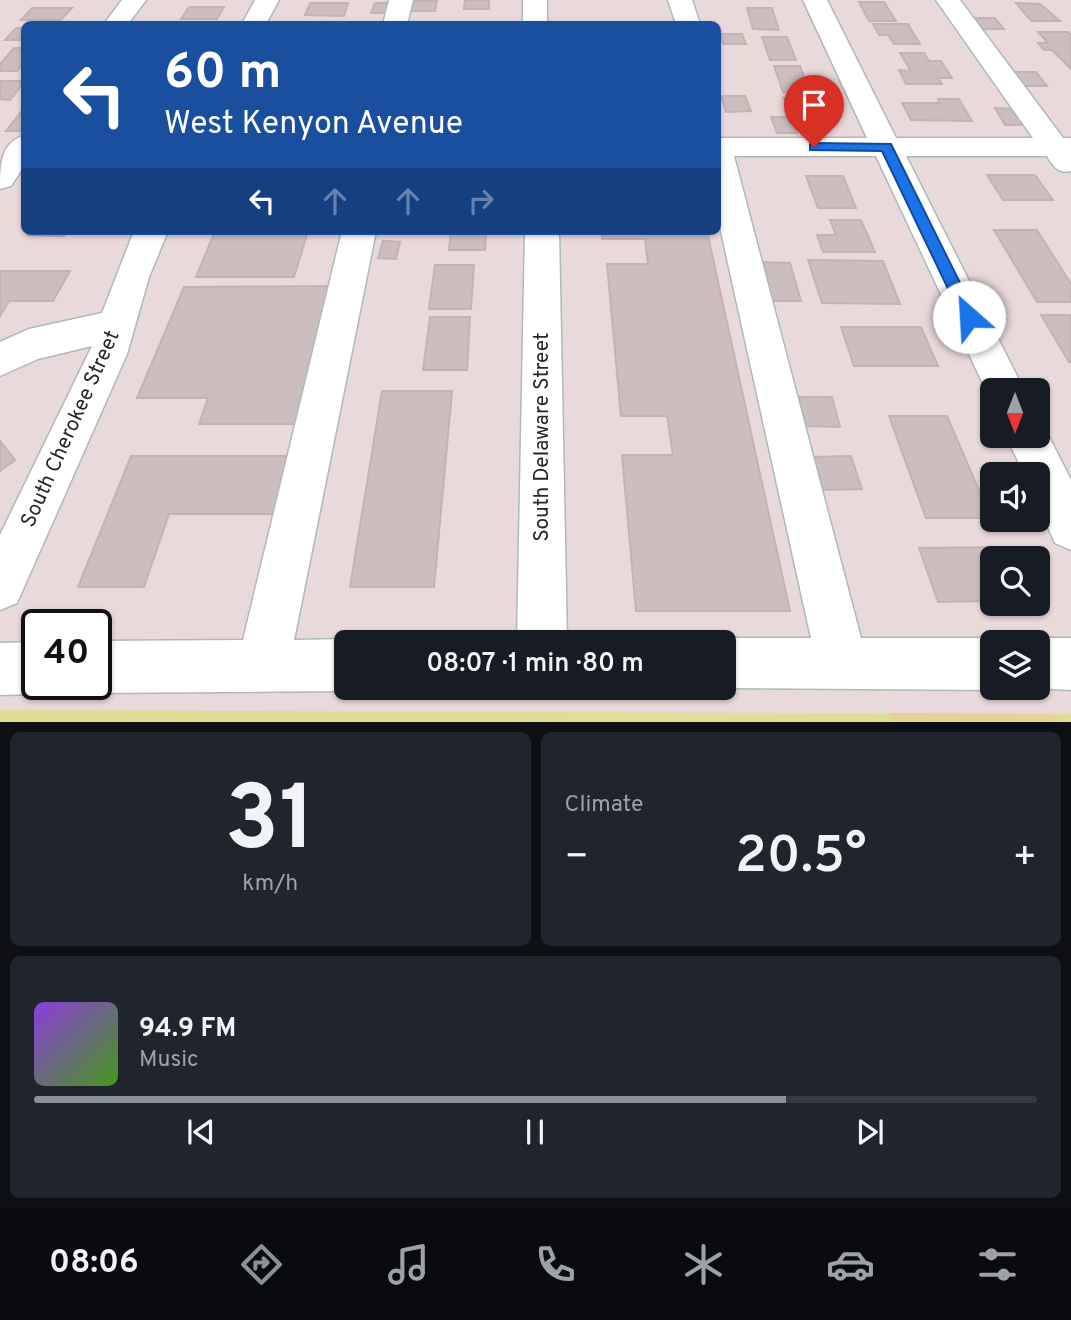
<!DOCTYPE html>
<meta charset="utf-8">
<style>
body{margin:0;font-family:Overpass,sans-serif;background:#20242c;color:#f1f3f6;height:100vh;display:flex;flex-direction:column;font-size:26px;white-space:nowrap}
*{box-sizing:border-box;margin:0}
p{font-size:23px;color:#9ea1a6}
.icon{flex:none;width:38px;height:38px;fill:none;stroke:currentColor;stroke-width:2;stroke-linecap:round;stroke-linejoin:round}
.map{position:relative;height:722px;overflow:hidden}
.sheet{display:flex;flex-direction:column;gap:10px;padding:10px;background:#0d0f14;flex:1}
.sheet>*{flex:none}
.guide{position:absolute;left:21px;top:21px;width:700px;height:214px;border-radius:10px;box-shadow:0 2px 5px #0004;background:#1a4fa0;color:#fff;overflow:hidden}
.needle{width:46px;rotate:180deg}
.controls{position:absolute;left:980px;top:378px;display:grid;gap:14px}
.controls a{display:grid;place-items:center;width:70px;height:70px;border-radius:10px;background:#171b24;box-shadow:0 2px 5px #0004;font-size:35px}
.speed{position:absolute;left:21px;top:609px;display:flex;gap:14px;font-size:35px;font-weight:700;text-align:center}
.speed>*{display:grid;place-content:center;width:91px;height:91px;border-radius:50%;background:#171b24;box-shadow:0 2px 5px #0004;line-height:1}
.speed .limit{border:4px solid #111;border-radius:10px;background:#fff;color:#111}
.pin{position:absolute;display:grid;place-items:center;width:60px;height:60px;color:#fff;margin:-72px -30px;border-radius:50% 50% 50% 0;rotate:-45deg;box-shadow:0 0 7px #0007}
.pin .icon{rotate:45deg}
.me{position:absolute;width:77px;margin:-38px;rotate:334deg;stroke-linejoin:round;filter:drop-shadow(0 0 5px #0008)}
.turn{display:flex;align-items:center;gap:24px;height:147px;padding:0 28px;font-size:32px}
.turn .icon{width:91px;height:91px;stroke-width:2.5}
.turn b{display:block;font-size:49px;line-height:60px}
.lanes{display:flex;align-items:center;height:66px;padding:0 28px;background:#0003;justify-content:center;gap:35px;direction:ltr}
.lanes .off{opacity:.35}
.big{font-size:52px;font-weight:600;line-height:1.1}
.sheet .widget{flex:1;display:flex;flex-direction:column;justify-content:center;gap:10px;min-width:0;padding:0 24px;border-radius:10px;background:#20242c}
.sheet .dial{align-items:center;gap:0}
.dial b{font-size:91px;line-height:1}
.song{display:flex;align-items:center;gap:21px}
.cover{width:84px;height:84px;border-radius:10px;background:linear-gradient(135deg,hsl(270 70% 55%),hsl(100 70% 35%))}
.played{height:7px;border-radius:4px;background:linear-gradient(90deg,#8c9099 75%,#363941 75%)}
.keys{display:flex;justify-content:space-around;direction:ltr}
.heat{display:flex;justify-content:space-between;align-items:center;font-size:38px;direction:ltr}
.sheet .tiles{flex:1;display:grid;gap:10px;grid-template-columns:1fr 1fr}
.widget:last-child{grid-column:span 2}
.trip{position:absolute;left:334px;top:630px;width:402px;height:70px;border-radius:10px;background:#171b24;box-shadow:0 2px 5px #0004;font-weight:600;line-height:70px;text-align:center}
.tab-bar{display:flex;height:112px;justify-content:space-around;align-items:center;background:#090b0e;color:#9ea1a6}
.tab-bar .icon{width:49px;height:49px}
.tab-bar .on{color:#8c9099}
.tab-bar b{font-size:32px;color:#f1f3f6}
.map>svg:first-child{display:block}
.green{fill:#dfde97}
.pitch{fill:#e6d293}
.building{fill:#ccbebf;stroke:#c4b3b4;stroke-width:2}
.lines{fill:none;stroke-linecap:round;stroke-linejoin:round}
.minor-casing{stroke:#adb9bb;stroke-width:3}
.minor{fill:#fff;fill-rule:evenodd}
.route{fill:#1a73e8;stroke:#114b97;stroke-width:2}
.labels{text-anchor:middle;dominant-baseline:central;stroke-width:6;stroke-linejoin:round;paint-order:stroke}
.street-label{font-size:21px;fill:#272727;stroke:#fff}
</style>
<div class="map">
<svg width="1071" height="722" viewBox="0 0 1071 722">
<rect width="100%" height="100%" fill="#ead9db"/>
<path class="green" d="M 0,710 L 1071,714 L 1071,722 L 0,722 Z"/>
<path class="pitch" d="M 888,713 L 1051,714 L 1060,721 L 891,721 Z"/>
<g class="building">
<path d="M 465,0 L 489,0 L 489,9 L 464,9 Z"/>
<path d="M 412,1 L 437,1 L 435,11 L 409,11 Z"/>
<path d="M 859,2 L 884,2 L 896,21 L 869,21 Z"/>
<path d="M 310,3 L 348,3 L 344,16 L 305,15 Z"/>
<path d="M 375,3 L 394,3 L 390,13 L 371,13 Z"/>
<path d="M 1016,3 L 1040,4 L 1060,21 L 1031,21 Z"/>
<path d="M 189,7 L 224,7 L 217,19 L 181,19 Z"/>
<path d="M 32,8 L 72,8 L 61,20 L 21,20 Z"/>
<path d="M 747,8 L 772,8 L 779,30 L 753,29 Z"/>
<path d="M 973,18 L 995,18 L 1004,29 L 982,29 Z"/>
<path d="M 873,24 L 908,24 L 920,44 L 894,44 L 888,35 L 879,35 Z"/>
<path d="M 16,28 L 24,28 L 24,40 L 5,40 Z"/>
<path d="M 1038,32 L 1068,32 L 1071,35 L 1071,69 L 1052,50 L 1044,50 L 1038,43 L 1048,43 Z"/>
<path d="M 720,34 L 742,34 L 746,44 L 723,44 Z"/>
<path d="M 762,37 L 787,37 L 796,60 L 770,60 Z"/>
<path d="M 14,48 L 24,48 L 24,63 L 17,71 L 0,71 L 0,64 Z"/>
<path d="M 900,53 L 924,53 L 929,61 L 941,61 L 952,78 L 938,78 L 942,84 L 906,84 L 899,70 L 911,71 Z"/>
<path d="M 774,66 L 800,66 L 810,92 L 783,92 Z"/>
<path d="M 1013,72 L 1036,72 L 1047,86 L 1023,86 Z"/>
<path d="M 0,81 L 24,81 L 24,82 L 10,100 L 0,99 Z"/>
<path d="M 721,96 L 745,96 L 751,111 L 726,112 Z"/>
<path d="M 810,97 L 822,125 L 794,125 L 797,133 L 777,133 L 771,117 L 792,117 L 784,98 Z"/>
<path d="M 938,99 L 959,99 L 972,121 L 911,120 L 902,103 L 940,103 Z"/>
<path d="M 24,105 L 24,131 L 6,131 L 24,108 L 22,108 Z"/>
<path d="M 995,108 L 1019,109 L 1030,125 L 1005,125 Z"/>
<path d="M 987,175 L 1035,175 L 1053,200 L 1003,200 Z"/>
<path d="M 806,176 L 843,176 L 856,208 L 818,208 Z"/>
<path d="M 830,220 L 861,220 L 875,252 L 823,252 L 817,235 L 836,235 Z"/>
<path d="M 994,230 L 1037,230 L 1071,284 L 1071,302 L 1037,302 Z"/>
<path d="M 30,231 L 73,231 L 63,236 L 28,235 Z"/>
<path d="M 215,231 L 308,231 L 294,277 L 196,277 Z"/>
<path d="M 451,231 L 486,231 L 485,250 L 449,250 Z"/>
<path d="M 602,231 L 707,231 L 790,611 L 636,611 L 622,455 L 673,455 L 667,416 L 621,416 L 607,264 L 648,264 L 645,239 L 602,239 Z"/>
<path d="M 383,241 L 400,242 L 396,259 L 378,258 Z"/>
<path d="M 808,260 L 883,261 L 900,304 L 822,303 Z"/>
<path d="M 762,262 L 790,263 L 801,301 L 772,301 Z"/>
<path d="M 435,265 L 474,265 L 471,309 L 429,309 Z"/>
<path d="M 0,271 L 70,271 L 53,301 L 9,301 L 0,316 Z"/>
<path d="M 335,286 L 302,424 L 199,424 L 208,398 L 137,398 L 184,287 Z"/>
<path d="M 1041,315 L 1071,315 L 1071,362 L 1069,362 Z"/>
<path d="M 430,317 L 470,317 L 467,370 L 423,370 Z"/>
<path d="M 841,327 L 921,327 L 938,366 L 854,366 Z"/>
<path d="M 382,391 L 452,391 L 434,587 L 350,587 Z"/>
<path d="M 799,397 L 832,397 L 840,427 L 806,426 Z"/>
<path d="M 889,416 L 947,416 L 991,518 L 926,518 Z"/>
<path d="M 0,441 L 15,460 L 0,471 Z"/>
<path d="M 131,456 L 304,456 L 291,514 L 169,514 L 144,587 L 78,587 Z"/>
<path d="M 851,456 L 862,489 L 823,490 L 813,457 Z"/>
<path d="M 1003,547 L 1008,558 L 992,558 L 992,601 L 938,602 L 919,548 Z"/>
</g>
<g class="lines">
<g class="minor-casing">
<g id="minor">
<path d="M 122,0 L 146,0 L 128,24 L 104,24 Z"/>
<path d="M 255,0 L 279,0 L 266,24 L 242,24 Z"/>
<path d="M 389,0 L 413,0 L 407,24 L 383,24 Z"/>
<rect x="523" y="0" width="24" height="24"/>
<path d="M 668,0 L 692,0 L 700,24 L 676,24 Z"/>
<path d="M 803,0 L 827,0 L 896,138 L 1033,138 L 936,0 L 960,0 L 1063,138 L 1071,138 L 1071,171 C 1058,174 1053,166 1047,156 L 906,156 L 1024,390 L 992,390 L 992,403 L 876,156 L 734,156 L 861,638 L 992,638 L 1001,642 L 992,642 L 992,688 L 997,688 L 992,690 L 719,688 L 724,688 L 724,642 L 715,642 L 724,638 L 811,638 L 718,218 L 718,138 L 867,138 Z"/>
<path d="M 24,136 L 24,166 L 11,186 L 0,189 C 0,167 0,142 24,136 Z"/>
<path d="M 134,231 L 168,231 L 149,277 L 127,354 L 17,603 L 0,610 L 0,535 L 92,346 L 38,359 L 0,376 L 0,342 L 29,329 L 102,313 Z"/>
<path d="M 342,231 L 376,231 L 294,640 L 346,639 L 353,642 L 346,642 L 346,688 L 353,688 L 346,691 L 96,693 L 78,685 L 96,684 L 96,641 L 243,640 Z"/>
<path d="M 525,231 L 559,231 L 567,642 L 517,642 Z"/>
<path d="M 1038,421 L 1042,423 L 1071,480 L 1071,550 L 1055,543 L 1038,505 L 1038,474 L 1024,474 L 1006,436 L 1038,436 Z"/>
<path d="M 1038,638 L 1071,638 L 1071,690 L 1033,688 L 1038,688 L 1038,642 L 1029,642 Z"/>
<path d="M 37,642 L 37,684 L 56,684 L 55,686 L 37,694 L 0,695 L 0,643 Z"/>
</g>
</g>
<use href="#minor" class="minor"/>
</g>
<path class="route" d="M 814,143 L 891,144 L 977,317 L 974,322 L 964,322 L 882,151 L 810,150 L 810,144 Z"/>
<g class="labels">
<g class="street-label">
<text transform="translate(71 429) rotate(-66)">South Cherokee Street</text>
<text transform="translate(542 437) rotate(-90)">South Delaware Street</text>
</g>
</g>
</svg>
<div class="controls">
<a><svg class="needle" viewBox="-14 -14 28 28"><path d="M0-13l5 13h-10z" fill="#e53935"/><path d="M0 13l5-13h-10z" fill="#9ea1a6"/></svg></a>
<a><svg class="icon" aria-label="sound" viewBox="0 0 24 24"><path d="M4 9h4l5-4v14l-5-4H4zM17 9q2 3 0 6"/></svg></a>
<a><svg class="icon" aria-label="search" viewBox="0 0 24 24"><circle cx="10" cy="10" r="6"/><path d="M15 15l6 6"/></svg></a>
<a><svg class="icon" aria-label="layers" viewBox="0 0 24 24"><path d="M12 4l9 5-9 5-9-5zM3 14l9 5 9-5"/></svg></a>
</div>
<div class="speed"><div class="limit">40</div></div>
<div class="pin" style="left:814px;top:147px;background:#d93025"><svg class="icon" aria-label="arrive" viewBox="0 0 24 24"><path d="M6 21V4h12l-3 4 3 4H6"/></svg></div>
<svg class="me" style="left:969px;top:317px" viewBox="-20 -20 40 40"><circle r="19" fill="#fff"/><path d="M0-13L10 11 0 6-10 11z" fill="#1a73e8"/></svg>
<div class="trip">08:07 · 1 min · 80 m</div>
<div class="guide">
<div class="turn"><svg class="icon" aria-label="left" viewBox="0 0 24 24"><path d="M17 20v-9H6M10 6l-5 5 5 5"/></svg><div><b>60 m</b>West Kenyon Avenue</div></div>
<div class="lanes"><svg class="icon" aria-label="left" viewBox="0 0 24 24"><path d="M17 20v-9H6M10 6l-5 5 5 5"/></svg><svg class="icon off" aria-label="ahead" viewBox="0 0 24 24"><path d="M12 20V5M6 11l6-6 6 6"/></svg><svg class="icon off" aria-label="ahead" viewBox="0 0 24 24"><path d="M12 20V5M6 11l6-6 6 6"/></svg><svg class="icon off" aria-label="right" viewBox="0 0 24 24"><path d="M7 20v-9h11M14 6l5 5-5 5"/></svg></div>
</div>
</div>
<section class="sheet">
<div class="tiles">
<div class="widget dial"><b>31</b><p>km/h</p></div>
<div class="widget"><p>Climate</p>
<div class="heat"><a>−</a><b class="big">20.5°</b><a>+</a></div>
</div>
<div class="widget">
<div class="song"><i class="cover"></i><div><b>94.9 FM</b><p>Music</p></div></div>
<div class="played"></div>
<div class="keys"><svg class="icon" aria-label="previous" viewBox="0 0 24 24"><path d="M18 5L8 12l10 7zM5 5v14"/></svg><svg class="icon" aria-label="pause" viewBox="0 0 24 24"><path d="M8 5v14M16 5v14"/></svg><svg class="icon" aria-label="next" viewBox="0 0 24 24"><path d="M6 5l10 7-10 7zM19 5v14"/></svg></div>
</div>
</div>
</section>
<nav class="tab-bar">
<b>08:06</b>
<svg class="icon on" aria-label="directions" viewBox="0 0 24 24"><path d="M12 3l9 9-9 9-9-9zM9 14v-3h6M13 9l2 2-2 2"/></svg>
<svg class="icon" aria-label="music" viewBox="0 0 24 24"><path d="M9 18V5l10-2v13"/><circle cx="6" cy="18" r="3"/><circle cx="16" cy="16" r="3"/></svg>
<svg class="icon" aria-label="phone" viewBox="0 0 24 24"><path d="M5 4h4l2 5-3 2q2 4 5 5l2-3 5 2v4C11 20 4 13 5 4z"/></svg>
<svg class="icon" aria-label="climate" viewBox="0 0 24 24"><path d="M12 3v18M4 7l16 10M4 17L20 7"/></svg>
<svg class="icon" aria-label="car" viewBox="0 0 24 24"><path d="M5 17H2v-5l4-1 3-4h7l3 4 3 1v5h-3M9 17h6M6 11h13"/><circle cx="7" cy="17" r="2"/><circle cx="17" cy="17" r="2"/></svg>
<svg class="icon" aria-label="filters" viewBox="0 0 24 24"><path d="M4 7h16M4 17h16"/><circle cx="9" cy="7" r="2"/><circle cx="15" cy="17" r="2"/></svg>
</nav>
